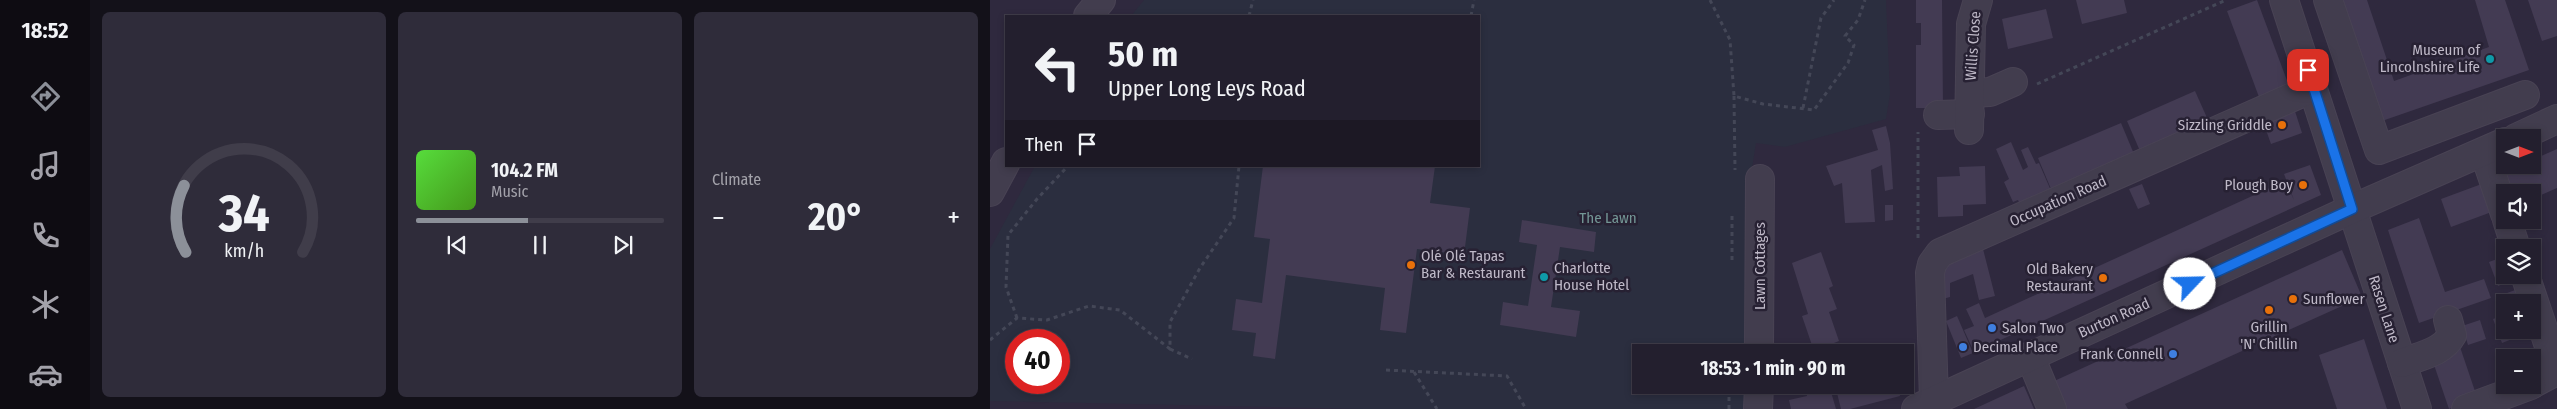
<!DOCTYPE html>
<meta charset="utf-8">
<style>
body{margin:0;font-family:"Fira Sans Condensed",sans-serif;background:#2f2c3a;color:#f1f3f6;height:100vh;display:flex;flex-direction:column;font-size:19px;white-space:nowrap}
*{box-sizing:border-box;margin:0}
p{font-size:16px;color:#a3a2aa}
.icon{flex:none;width:28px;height:28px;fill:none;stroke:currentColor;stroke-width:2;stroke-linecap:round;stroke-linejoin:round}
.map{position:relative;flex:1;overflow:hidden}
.side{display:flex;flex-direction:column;gap:12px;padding:12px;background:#131119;width:900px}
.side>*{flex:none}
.guide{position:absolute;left:15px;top:15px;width:475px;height:152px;border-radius:0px;box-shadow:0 2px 8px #0003,0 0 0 1px #403d4a;background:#231f2e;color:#f1f3f6;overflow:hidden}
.needle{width:32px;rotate:90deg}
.controls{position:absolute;left:1506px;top:129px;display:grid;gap:10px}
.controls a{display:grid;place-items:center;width:45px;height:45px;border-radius:0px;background:#231f2e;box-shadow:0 2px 8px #0003,0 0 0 1px #403d4a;font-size:25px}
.speed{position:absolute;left:15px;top:329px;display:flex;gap:10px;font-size:25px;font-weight:700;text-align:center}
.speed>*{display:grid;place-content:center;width:65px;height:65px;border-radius:50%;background:#231f2e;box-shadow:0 2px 8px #0003,0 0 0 1px #403d4a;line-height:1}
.speed .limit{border:8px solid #d22;background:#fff;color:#111}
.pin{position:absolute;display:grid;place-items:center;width:42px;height:42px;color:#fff;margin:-21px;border-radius:10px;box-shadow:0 2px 8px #0006}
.me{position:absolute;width:55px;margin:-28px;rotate:66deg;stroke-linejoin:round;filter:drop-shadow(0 0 4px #0008)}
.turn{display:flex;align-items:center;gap:18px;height:105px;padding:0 20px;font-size:22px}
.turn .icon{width:65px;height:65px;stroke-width:2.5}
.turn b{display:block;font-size:35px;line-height:42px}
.then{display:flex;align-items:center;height:48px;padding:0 20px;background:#0003;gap:10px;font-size:19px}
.big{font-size:38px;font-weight:700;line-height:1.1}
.side .tile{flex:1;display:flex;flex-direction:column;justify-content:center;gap:8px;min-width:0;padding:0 18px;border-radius:8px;background:#2f2c3a}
.side .dial{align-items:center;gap:0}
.dial svg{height:130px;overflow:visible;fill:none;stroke:#403d4a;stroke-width:7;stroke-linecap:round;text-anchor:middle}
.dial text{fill:#f1f3f6;stroke:none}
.song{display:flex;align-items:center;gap:15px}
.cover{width:60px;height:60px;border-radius:8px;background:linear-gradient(135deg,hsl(110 70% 55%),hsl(100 70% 35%))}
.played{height:5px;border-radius:2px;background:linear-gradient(90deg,#8c9099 45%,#403d4a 45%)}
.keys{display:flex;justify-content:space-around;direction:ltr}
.heat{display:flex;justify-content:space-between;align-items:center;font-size:28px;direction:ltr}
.side .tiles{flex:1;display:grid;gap:12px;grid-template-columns:repeat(3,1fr)}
.trip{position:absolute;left:642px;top:344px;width:282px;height:50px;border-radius:0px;background:#231f2e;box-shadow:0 2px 8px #0003,0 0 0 1px #403d4a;font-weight:700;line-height:50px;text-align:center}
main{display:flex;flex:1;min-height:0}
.menu{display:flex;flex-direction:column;width:90px;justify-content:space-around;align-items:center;background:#0e0c12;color:#a3a2aa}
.menu .icon{width:35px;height:35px}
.menu .on{color:#8c9099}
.menu b{font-size:22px;color:#f1f3f6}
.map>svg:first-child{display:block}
.green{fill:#2b2e3f;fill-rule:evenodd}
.building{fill:#433b53}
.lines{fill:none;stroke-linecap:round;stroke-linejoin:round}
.minor-casing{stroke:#494354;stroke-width:30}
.path{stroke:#444757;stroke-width:3;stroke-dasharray:4 4;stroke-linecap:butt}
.minor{stroke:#423d4e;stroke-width:28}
.route-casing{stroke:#114b97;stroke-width:12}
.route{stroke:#1a73e8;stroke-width:9}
.culture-dot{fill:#0f9aa8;stroke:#272133;stroke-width:2}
.food-dot{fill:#e8710a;stroke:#272133;stroke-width:2}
.shop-dot{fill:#3f7fe0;stroke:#272133;stroke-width:2}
.labels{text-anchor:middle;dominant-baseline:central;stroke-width:5;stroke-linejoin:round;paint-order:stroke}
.street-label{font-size:15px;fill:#bfb9c8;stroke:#272133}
.poi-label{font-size:15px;fill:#bfb9c8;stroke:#272133;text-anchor:end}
.park-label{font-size:15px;fill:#739695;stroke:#272133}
</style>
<main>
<nav class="menu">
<b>18:52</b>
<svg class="icon on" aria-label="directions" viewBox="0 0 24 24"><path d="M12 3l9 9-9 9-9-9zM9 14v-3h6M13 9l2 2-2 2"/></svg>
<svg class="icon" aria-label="music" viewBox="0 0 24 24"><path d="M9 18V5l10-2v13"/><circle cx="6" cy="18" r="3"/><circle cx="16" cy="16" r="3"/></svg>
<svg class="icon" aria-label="phone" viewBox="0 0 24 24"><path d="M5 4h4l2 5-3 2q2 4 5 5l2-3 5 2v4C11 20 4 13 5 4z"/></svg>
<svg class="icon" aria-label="climate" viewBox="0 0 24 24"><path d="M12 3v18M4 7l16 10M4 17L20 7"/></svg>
<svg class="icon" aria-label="car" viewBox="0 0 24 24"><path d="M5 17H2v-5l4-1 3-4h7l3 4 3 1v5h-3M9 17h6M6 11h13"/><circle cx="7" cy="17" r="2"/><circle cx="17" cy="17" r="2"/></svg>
</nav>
<section class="side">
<div class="tiles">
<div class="tile dial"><svg viewBox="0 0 100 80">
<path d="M14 69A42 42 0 1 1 86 69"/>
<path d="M14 69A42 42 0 0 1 13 28" stroke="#8c9099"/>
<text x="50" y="56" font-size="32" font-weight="700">34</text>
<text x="50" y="72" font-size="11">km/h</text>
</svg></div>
<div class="tile">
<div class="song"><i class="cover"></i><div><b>104.2 FM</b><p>Music</p></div></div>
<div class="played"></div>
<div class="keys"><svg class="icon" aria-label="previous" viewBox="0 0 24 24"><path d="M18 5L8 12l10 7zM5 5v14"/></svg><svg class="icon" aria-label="pause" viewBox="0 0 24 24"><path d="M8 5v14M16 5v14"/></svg><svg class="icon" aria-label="next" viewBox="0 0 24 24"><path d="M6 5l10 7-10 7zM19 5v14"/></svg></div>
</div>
<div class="tile"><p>Climate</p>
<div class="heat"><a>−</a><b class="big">20°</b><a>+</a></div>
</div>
</div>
</section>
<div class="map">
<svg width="1567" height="409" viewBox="0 0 1567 409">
<rect width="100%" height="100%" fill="#2f293e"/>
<path class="green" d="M 154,0 L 896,0 L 900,94 L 896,119 L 795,147 L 766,143 L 758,194 L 761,352 L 651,352 L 651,385 L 761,385 L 761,409 L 373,409 L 0,401 L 0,249 L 45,166 L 489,166 L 489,16 L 141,16 ZM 26,340 L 69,340 L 69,382 L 26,382 Z"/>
<g class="building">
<path d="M 926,0 L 952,0 L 953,108 L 926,108 L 926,45 L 931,45 L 931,23 L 926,23 Z"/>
<path d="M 1086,0 L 1134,0 L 1137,13 L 1092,24 Z"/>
<path d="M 1267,0 L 1299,86 L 1269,97 L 1237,11 Z"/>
<path d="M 1351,0 L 1377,0 L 1404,81 L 1499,47 L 1485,0 L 1515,0 L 1539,70 L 1389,122 Z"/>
<path d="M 1538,0 L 1567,0 L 1567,36 L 1552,41 Z"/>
<path d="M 1056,9 L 1063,38 L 1018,49 L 1012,19 Z"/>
<path d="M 1205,91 L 1218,120 L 1150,151 L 1137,121 Z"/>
<path d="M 1303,105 L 1312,133 L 1281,144 L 1271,116 Z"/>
<path d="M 1131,123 L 1144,154 L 1061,189 L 1048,158 Z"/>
<path d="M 896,126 L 900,143 L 903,189 L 895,191 L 892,165 L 881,170 L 885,222 L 855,223 L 852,183 L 844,186 L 836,166 L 888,150 L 882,130 Z"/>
<path d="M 1021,142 L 1033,170 L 1038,167 L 1031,150 L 1038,147 L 1046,164 L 1049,163 L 1062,193 L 1031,207 L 1028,200 L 1023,202 L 1014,182 L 1019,179 L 1006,149 Z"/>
<path d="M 1567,149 L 1567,188 L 1542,199 L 1542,192 L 1523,192 L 1514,172 L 1531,165 L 1542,165 L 1542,160 Z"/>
<path d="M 1320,165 L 1331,195 L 984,352 L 974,330 L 984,326 L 976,309 L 989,303 L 995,318 L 1295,181 L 1304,200 L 1294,174 Z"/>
<path d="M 273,166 L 445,166 L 440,203 L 480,208 L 474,255 L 427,249 L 416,333 L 390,330 L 395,288 L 296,275 L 285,359 L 263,356 L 266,333 L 242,330 L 246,299 L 272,303 L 280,239 L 264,237 Z"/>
<path d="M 995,166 L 996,204 L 973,205 L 973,216 L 948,217 L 947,177 L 970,176 L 969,167 Z"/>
<path d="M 1497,182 L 1507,210 L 1461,227 L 1451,199 Z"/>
<path d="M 1152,184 L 1160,204 L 1148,209 L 1139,189 Z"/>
<path d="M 895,205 L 903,205 L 903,220 L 895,221 Z"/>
<path d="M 1429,218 L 1455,292 L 1494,279 L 1501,298 L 1429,323 L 1398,230 Z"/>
<path d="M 532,220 L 606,232 L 604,252 L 570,247 L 561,307 L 590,311 L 586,337 L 510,325 L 513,302 L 538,306 L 547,245 L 529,242 Z"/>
<path d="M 993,249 L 1005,296 L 989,300 L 983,274 L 960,283 L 960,297 L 949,300 L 947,275 L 959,263 Z"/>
<path d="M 1352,250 L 1372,297 L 1148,398 L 1135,404 L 1138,409 L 1074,409 L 1062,382 Z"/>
<path d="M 831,252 L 843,286 L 839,288 L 847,309 L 839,312 L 849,341 L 824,351 L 812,316 L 818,314 L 802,263 Z"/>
<path d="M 1515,256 L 1515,275 L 1530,275 L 1530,277 L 1508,286 L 1499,262 Z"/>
<path d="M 1528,289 L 1533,302 L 1515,302 L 1515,330 L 1545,330 L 1512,343 L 1503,319 L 1512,316 L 1506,297 Z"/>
<path d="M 967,316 L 983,353 L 971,358 L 956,321 Z"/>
<path d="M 1490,320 L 1496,339 L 1478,345 L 1472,326 Z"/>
<path d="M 1374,339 L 1397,409 L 1347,409 L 1329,355 Z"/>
<path d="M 1470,347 L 1488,400 L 1459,409 L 1441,356 Z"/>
<path d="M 815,385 L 839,385 L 846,409 L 801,409 L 799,400 L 817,396 Z"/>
<path d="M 845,385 L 908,385 L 910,396 L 860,409 L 851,409 Z"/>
<path d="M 1034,386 L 1044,409 L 984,409 Z"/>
</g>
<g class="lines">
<g class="minor-casing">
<g id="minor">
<path d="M 1294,0 L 1427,409"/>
<path d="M 1338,0 L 1389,150 L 1535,95"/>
<path d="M 98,16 L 111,0"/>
<path d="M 980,93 L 1000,92 L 1023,82"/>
<path d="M 948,115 L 980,114"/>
<path d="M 979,130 L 981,24 L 988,0"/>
<path d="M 1526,138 L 1567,119"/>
<path d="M 1494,152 L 1515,214"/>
<path d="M 0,192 L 16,162"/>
<path d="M 1517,220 L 1526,248"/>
<path d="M 1535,275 L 1562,355 L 1562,367 L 1559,375 L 1542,384"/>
<path d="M 769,352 L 770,179"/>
<path d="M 1040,356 L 1062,409"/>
<path d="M 1412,363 C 1429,356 1452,353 1462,335 L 1458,320"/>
<path d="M 944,400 L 940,273 L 942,264 L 950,253 L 1323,88"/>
<path d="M 768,409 L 769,385"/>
<path d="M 926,409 L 1362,209 L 1515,142"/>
<path d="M 1476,409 L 1541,385"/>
</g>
</g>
<g class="path">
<path d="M 720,0 L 740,40 L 744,96 L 773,104 L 824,110 L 858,63 L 864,45 L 855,36 L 868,20 L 875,0"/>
<path d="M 179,16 L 186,16"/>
<path d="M 259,16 L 263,0"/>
<path d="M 481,16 L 484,0"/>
<path d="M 1047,84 L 1236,0"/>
<path d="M 744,96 L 745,170"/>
<path d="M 813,108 L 831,18 L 844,0"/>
<path d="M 928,238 L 928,132"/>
<path d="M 742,260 L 742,216"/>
<path d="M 27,318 L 16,287 L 18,235 L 47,199 L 78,166"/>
<path d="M 0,340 L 27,318 L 57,320 L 99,306 L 130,310 L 180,349 L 180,322 L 210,268 L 244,218 L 249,166"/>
<path d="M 180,349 L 202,359"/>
<path d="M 396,370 L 517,376 L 536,409"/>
<path d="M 424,372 L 447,409"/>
<path d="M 739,409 L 739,385"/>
</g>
<use href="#minor" class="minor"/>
</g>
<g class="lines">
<g class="route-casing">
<path id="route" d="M 1200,284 L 1362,209 L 1318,70"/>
</g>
<use href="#route" class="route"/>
</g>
<g class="culture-dot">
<circle cx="1500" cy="59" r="5"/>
<circle cx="554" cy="277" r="5"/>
</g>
<g class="food-dot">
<circle cx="1292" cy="125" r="5"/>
<circle cx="1313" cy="185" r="5"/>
<circle cx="421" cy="265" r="5"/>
<circle cx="1113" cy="278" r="5"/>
<circle cx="1303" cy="299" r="5"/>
<circle cx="1279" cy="310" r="5"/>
</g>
<g class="shop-dot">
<circle cx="1002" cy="328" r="5"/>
<circle cx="973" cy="347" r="5"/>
<circle cx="1183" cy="354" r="5"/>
</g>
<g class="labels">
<g class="street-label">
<text transform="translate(983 46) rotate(-86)">Willis Close</text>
<text transform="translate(1068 201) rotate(-24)">Occupation Road</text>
<text transform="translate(770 266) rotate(-90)">Lawn Cottages</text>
<text transform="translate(1394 309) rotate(72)">Rasen Lane</text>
<text transform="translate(1124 318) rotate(-24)">Burton Road</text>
</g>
<g class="poi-label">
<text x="1490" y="50">Museum of<tspan x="1490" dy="17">Lincolnshire Life</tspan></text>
<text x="1282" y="125">Sizzling Griddle</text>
<text x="1303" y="185">Plough Boy</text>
<text x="431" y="256" text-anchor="start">Olé Olé Tapas<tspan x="431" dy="17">Bar &amp; Restaurant</tspan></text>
<text x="564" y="268" text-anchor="start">Charlotte<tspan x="564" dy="17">House Hotel</tspan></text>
<text x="1103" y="269">Old Bakery<tspan x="1103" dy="17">Restaurant</tspan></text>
<text x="1313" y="299" text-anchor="start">Sunflower</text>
<text x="1279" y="327" text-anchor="middle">Grillin<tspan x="1279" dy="17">'N' Chillin</tspan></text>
<text x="1012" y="328" text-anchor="start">Salon Two</text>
<text x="983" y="347" text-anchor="start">Decimal Place</text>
<text x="1173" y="354">Frank Connell</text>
</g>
<g class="park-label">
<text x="618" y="218">The Lawn</text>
</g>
</g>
</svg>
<div class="controls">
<a><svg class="needle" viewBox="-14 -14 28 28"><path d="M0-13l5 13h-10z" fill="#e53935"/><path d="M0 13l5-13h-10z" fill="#a3a2aa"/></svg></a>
<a><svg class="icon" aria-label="sound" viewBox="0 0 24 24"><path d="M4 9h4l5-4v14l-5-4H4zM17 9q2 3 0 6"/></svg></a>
<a><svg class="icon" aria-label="layers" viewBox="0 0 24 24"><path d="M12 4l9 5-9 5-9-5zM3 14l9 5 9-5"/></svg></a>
<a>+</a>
<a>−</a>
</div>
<div class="speed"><div class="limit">40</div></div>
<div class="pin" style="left:1318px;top:70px;background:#d93025"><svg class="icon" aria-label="arrive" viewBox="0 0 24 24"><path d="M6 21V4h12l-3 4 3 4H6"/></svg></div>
<svg class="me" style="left:1200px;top:284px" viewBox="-20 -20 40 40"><circle r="19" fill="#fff"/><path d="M0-13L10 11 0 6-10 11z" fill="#1a73e8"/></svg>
<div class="trip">18:53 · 1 min · 90 m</div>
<div class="guide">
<div class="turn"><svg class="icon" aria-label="left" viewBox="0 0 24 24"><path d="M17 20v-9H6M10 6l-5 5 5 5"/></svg><div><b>50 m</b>Upper Long Leys Road</div></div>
<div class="then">Then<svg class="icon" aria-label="arrive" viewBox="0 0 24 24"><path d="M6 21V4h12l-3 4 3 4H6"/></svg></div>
</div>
</div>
</main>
